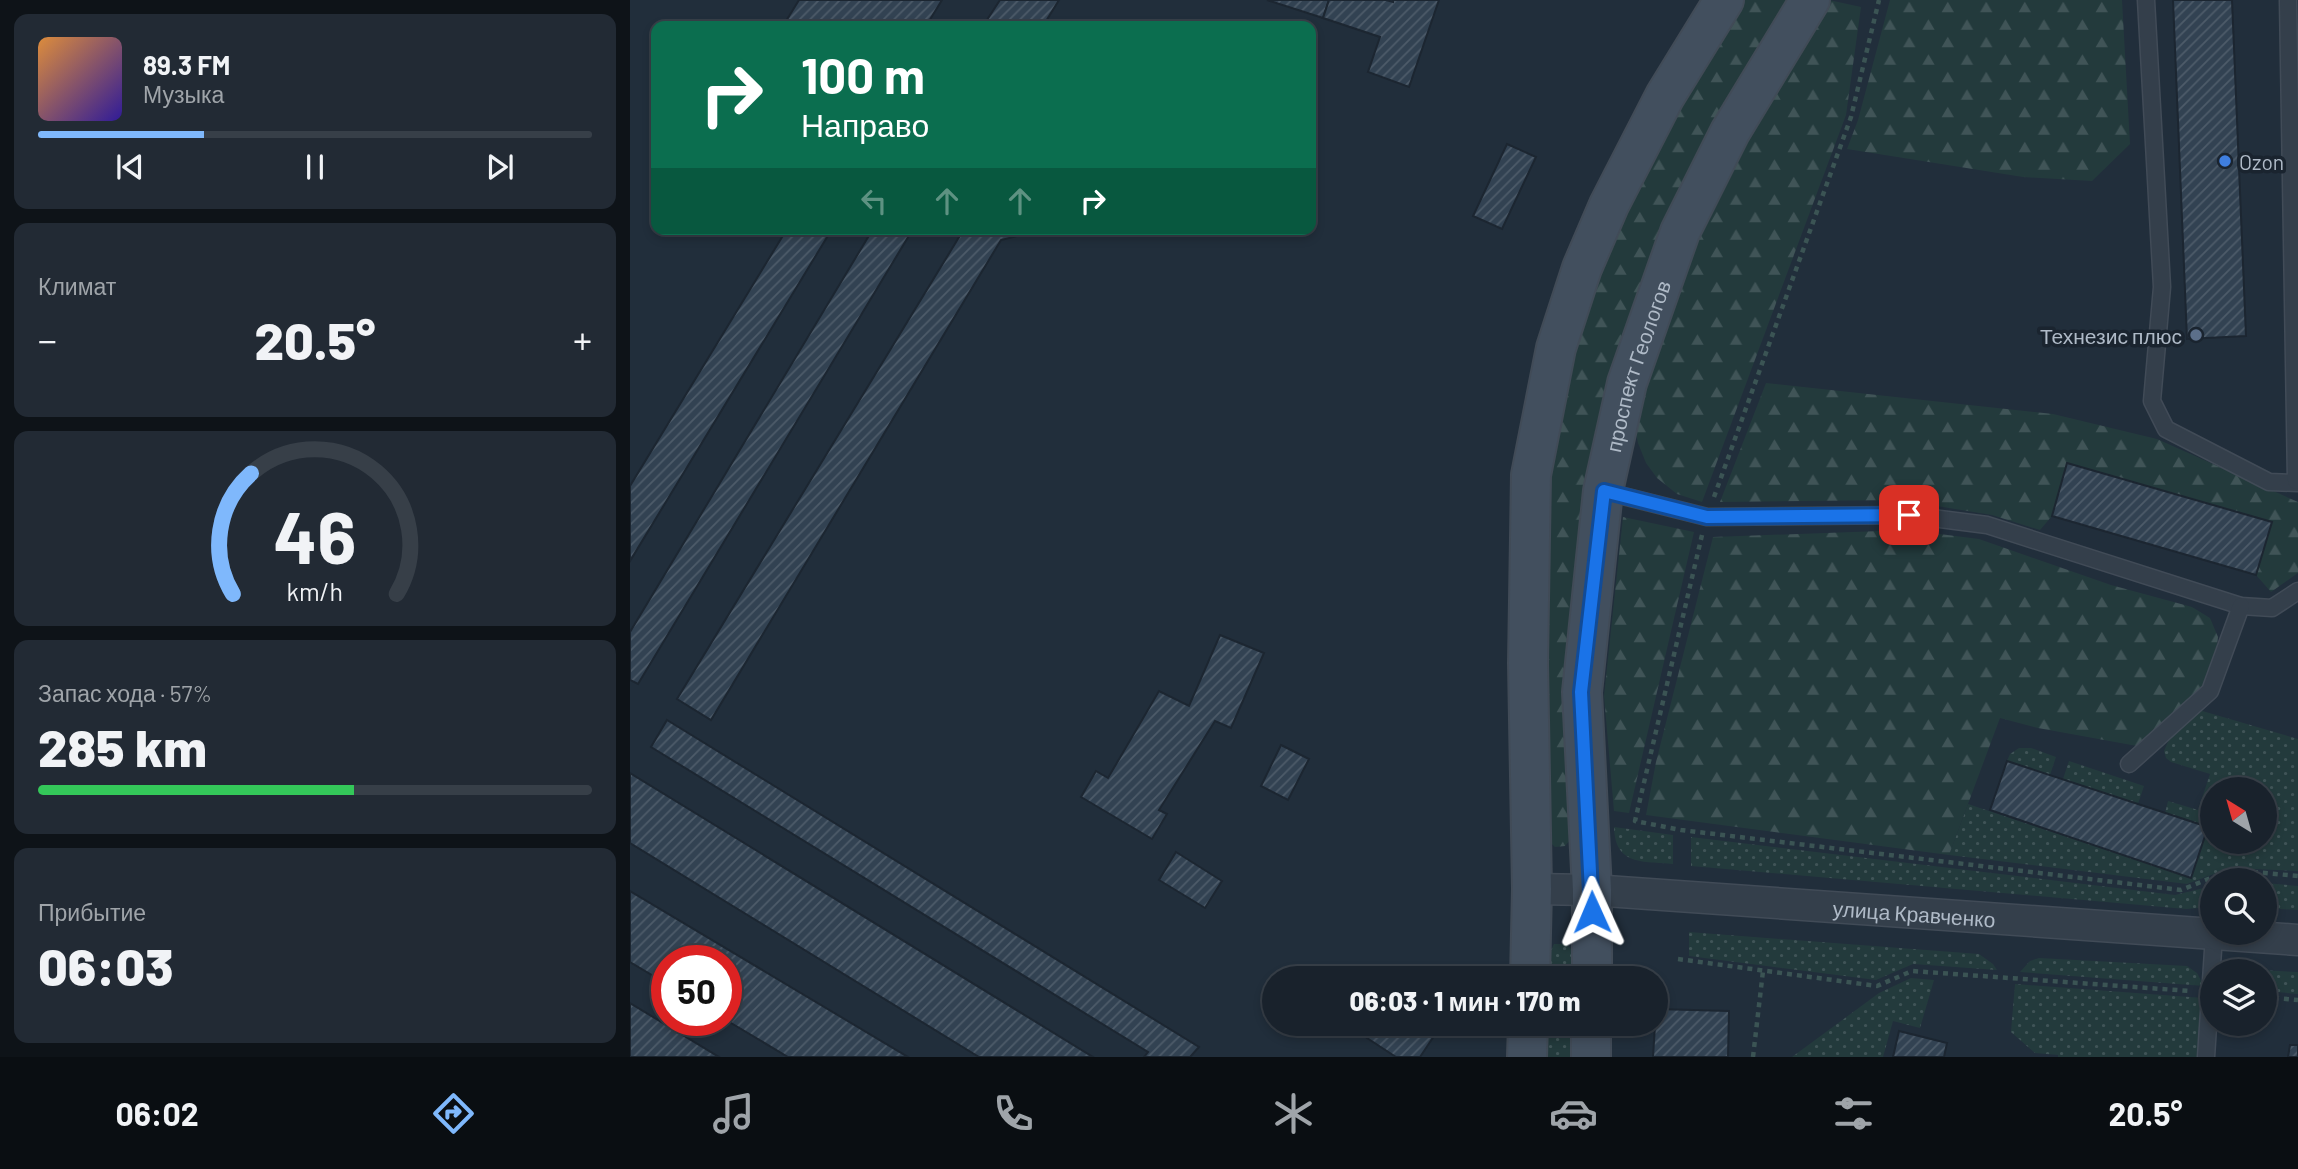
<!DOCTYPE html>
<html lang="ru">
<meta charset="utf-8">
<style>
body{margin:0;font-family:Barlow,sans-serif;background:#222a34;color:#f1f3f6;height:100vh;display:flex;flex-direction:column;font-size:26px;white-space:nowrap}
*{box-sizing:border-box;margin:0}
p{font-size:23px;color:#9fa4a9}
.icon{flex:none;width:38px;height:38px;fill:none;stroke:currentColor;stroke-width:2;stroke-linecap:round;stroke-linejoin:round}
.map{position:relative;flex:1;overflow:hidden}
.drawer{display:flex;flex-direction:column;gap:14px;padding:14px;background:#0e1318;width:630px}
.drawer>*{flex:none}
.top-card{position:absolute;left:21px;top:21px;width:665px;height:214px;border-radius:14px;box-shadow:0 4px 10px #0003,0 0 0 2px #373f48;background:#0b6e4f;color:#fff;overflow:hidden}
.needle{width:46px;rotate:323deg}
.buttons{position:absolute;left:1570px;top:777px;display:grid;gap:14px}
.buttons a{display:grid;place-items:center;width:77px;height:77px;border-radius:50%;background:#19222c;box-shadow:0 4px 10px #0003,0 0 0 2px #373f48;font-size:35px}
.speed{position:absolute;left:21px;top:945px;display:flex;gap:14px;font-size:35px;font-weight:700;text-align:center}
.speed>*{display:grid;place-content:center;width:91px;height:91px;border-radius:50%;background:#19222c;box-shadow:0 4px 10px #0003,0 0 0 2px #373f48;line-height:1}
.speed .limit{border:10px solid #d22;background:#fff;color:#111}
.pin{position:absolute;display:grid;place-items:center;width:60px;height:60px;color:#fff;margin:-30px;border-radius:14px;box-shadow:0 4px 10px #0006}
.me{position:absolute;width:77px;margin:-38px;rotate:359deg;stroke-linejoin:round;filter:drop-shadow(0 0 5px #0008)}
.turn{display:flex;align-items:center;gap:24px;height:147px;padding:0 35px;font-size:32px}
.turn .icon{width:91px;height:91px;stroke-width:2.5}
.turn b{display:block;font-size:49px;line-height:60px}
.lanes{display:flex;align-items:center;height:66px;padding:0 35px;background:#0003;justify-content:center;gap:35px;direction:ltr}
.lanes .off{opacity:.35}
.big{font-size:52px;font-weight:800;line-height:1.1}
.drawer .widget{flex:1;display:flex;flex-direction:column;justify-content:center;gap:10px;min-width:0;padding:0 24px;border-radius:14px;background:#222a34}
.drawer .dial{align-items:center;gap:0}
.dial svg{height:182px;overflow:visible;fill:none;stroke:#373f48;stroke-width:7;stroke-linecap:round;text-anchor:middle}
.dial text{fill:#f1f3f6;stroke:none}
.song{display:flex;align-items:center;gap:21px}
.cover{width:84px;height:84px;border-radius:10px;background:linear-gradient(135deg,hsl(30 70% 55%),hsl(250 70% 35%))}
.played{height:7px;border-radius:4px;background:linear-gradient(90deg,#7fb8fc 30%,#373f48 30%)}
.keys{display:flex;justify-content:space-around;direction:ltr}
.heat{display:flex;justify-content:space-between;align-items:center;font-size:38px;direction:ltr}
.charge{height:10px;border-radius:5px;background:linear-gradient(90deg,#34c759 57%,#373f48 0)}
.trip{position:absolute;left:632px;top:966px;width:406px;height:70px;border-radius:35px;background:#19222c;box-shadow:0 4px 10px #0003,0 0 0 2px #373f48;font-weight:800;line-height:70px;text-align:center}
.tab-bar{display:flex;height:112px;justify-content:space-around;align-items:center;background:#0a0e12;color:#9fa4a9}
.tab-bar .icon{width:49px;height:49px}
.tab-bar .on{color:#7fb8fc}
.tab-bar b{font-size:32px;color:#f1f3f6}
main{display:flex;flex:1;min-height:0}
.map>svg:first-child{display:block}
.grass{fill:url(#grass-dots);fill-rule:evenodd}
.forest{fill:url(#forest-firs)}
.building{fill:url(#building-hatch);stroke:#1c2631;stroke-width:2}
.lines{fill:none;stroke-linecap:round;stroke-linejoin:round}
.lane-casing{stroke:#414b57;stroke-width:19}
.street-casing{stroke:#414b57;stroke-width:33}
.secondary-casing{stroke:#414b57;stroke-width:42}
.path{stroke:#3b5454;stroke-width:4.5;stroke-dasharray:5 5;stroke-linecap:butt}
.lane{stroke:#343f4b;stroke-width:16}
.street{stroke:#343f4b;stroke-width:30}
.secondary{stroke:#424f5e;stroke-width:38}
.route-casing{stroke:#114b97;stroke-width:18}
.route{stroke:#1a73e8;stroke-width:12}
.shop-dot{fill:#3f7fe0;stroke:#1a242f;stroke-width:2.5}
.service-dot{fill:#5c6f8a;stroke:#1a242f;stroke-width:2.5}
.labels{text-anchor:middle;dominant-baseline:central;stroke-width:7;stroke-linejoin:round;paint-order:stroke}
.poi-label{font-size:21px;fill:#afbac7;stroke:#1a242f;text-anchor:start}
.street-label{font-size:21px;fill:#afbac7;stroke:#1a242f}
</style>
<main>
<section class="drawer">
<div class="widget">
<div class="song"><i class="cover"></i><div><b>89.3 FM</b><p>Музыка</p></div></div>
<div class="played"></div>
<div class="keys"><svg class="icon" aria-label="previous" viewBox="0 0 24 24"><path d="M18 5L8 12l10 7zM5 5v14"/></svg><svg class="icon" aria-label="pause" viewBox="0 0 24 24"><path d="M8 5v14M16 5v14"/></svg><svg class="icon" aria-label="next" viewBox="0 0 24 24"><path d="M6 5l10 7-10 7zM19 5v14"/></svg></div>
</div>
<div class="widget"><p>Климат</p>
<div class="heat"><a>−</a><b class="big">20.5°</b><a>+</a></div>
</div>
<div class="widget dial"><svg viewBox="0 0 100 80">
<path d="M14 69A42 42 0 1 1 86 69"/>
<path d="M14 69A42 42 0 0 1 22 16" stroke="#7fb8fc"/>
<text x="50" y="56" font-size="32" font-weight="700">46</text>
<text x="50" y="72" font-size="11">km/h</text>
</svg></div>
<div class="widget"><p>Запас хода · 57%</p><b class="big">285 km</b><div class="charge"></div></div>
<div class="widget"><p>Прибытие</p><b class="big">06:03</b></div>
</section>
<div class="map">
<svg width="1668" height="1057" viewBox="0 0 1668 1057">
<defs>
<pattern id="grass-dots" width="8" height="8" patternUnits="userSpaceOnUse" patternTransform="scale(1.75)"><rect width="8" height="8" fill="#233a3c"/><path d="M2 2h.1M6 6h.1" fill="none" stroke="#405457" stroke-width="1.8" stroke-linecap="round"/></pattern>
<pattern id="forest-firs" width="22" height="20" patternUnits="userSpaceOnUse" patternTransform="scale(1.75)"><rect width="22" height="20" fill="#233a3c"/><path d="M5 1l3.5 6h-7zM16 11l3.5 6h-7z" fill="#405457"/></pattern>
<pattern id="building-hatch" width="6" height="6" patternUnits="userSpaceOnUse" patternTransform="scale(1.75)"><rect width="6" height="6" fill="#324252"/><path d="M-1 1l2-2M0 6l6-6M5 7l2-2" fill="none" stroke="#4d5b69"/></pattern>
</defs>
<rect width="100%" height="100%" fill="#212e3b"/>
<g class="grass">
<path d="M 1569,710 L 1668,739 L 1668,871 L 1600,868 L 1557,884 L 1319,855 L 1338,804 L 1561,878 L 1535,813 L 1538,801 L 1568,810 L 1580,774 L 1541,762 L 1536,758 L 1534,751 L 1541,735 ZM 1582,789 L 1634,789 L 1634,842 L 1582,842 Z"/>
<path d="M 1389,748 L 1401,748 L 1426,757 L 1420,775 L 1377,761 L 1380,754 Z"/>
<path d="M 1439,761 L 1514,786 L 1508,804 L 1433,779 Z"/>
<path d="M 984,827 L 1043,835 L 1043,864 C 1013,861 985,866 984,827 Z"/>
<path d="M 1061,837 L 1545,895 L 1582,886 L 1582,907 L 1556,909 L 1061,866 Z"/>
<path d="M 1635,883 L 1668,886 L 1668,910 L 1635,908 Z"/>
<path d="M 1059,932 L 1349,954 L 1363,964 L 1367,970 L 1283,964 L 1246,980 L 1059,956 Z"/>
<path d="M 924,944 L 936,944 L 943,951 L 943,978 L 917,978 L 918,956 Z"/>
<path d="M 1409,958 L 1557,966 L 1567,973 L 1574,986 L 1390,972 L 1400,961 Z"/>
<path d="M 1610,969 L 1668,972 L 1668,994 L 1635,991 L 1634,971 L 1603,971 Z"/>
<path d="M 1281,978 L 1304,980 L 1290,1028 L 1263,1021 L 1253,1057 L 1162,1057 L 1249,993 Z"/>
<path d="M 1385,984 L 1573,998 L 1569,1057 L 1428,1057 L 1428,1055 L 1405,1053 L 1381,1032 Z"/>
<path d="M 916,1024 L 942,1024 L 941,1057 L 916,1057 Z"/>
</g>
<g class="forest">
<path d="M 1113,0 L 1161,0 L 1090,112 L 1037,214 L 982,365 L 955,506 L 941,839 L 935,846 L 925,847 L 918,840 L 915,479 L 943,351 L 993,209 L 1048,101 Z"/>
<path d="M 1199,0 L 1231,7 L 1216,115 L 1072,502 L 1047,494 L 1027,478 L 1016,463 L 1008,443 L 1004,424 L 1013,385 L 1066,241 L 1116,142 Z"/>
<path d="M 1260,0 L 1492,0 L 1500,144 L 1462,181 L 1393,177 L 1217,149 L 1228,120 Z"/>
<path d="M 1136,383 L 1423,414 L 1527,439 L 1668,502 L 1668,573 L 1641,592 L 1626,575 L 1641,522 L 1438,463 L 1422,516 L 1410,530 L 1362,515 L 1270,500 L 1090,502 Z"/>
<path d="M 993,517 L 1064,532 L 999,813 L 984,811 L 974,696 Z"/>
<path d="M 1278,530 L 1349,539 L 1481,585 L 1562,607 L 1580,618 L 1588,637 L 1585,663 L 1571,692 L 1507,746 L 1408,728 L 1370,718 L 1319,855 L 1016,815 L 1026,762 L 1083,537 Z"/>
</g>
<g class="building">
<path d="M 169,0 L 312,0 L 296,26 L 153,26 Z"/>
<path d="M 370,0 L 429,0 L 413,26 L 353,26 Z"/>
<path d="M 637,0 L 699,0 L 693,18 Z"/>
<path d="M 699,0 L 756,0 L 763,2 L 763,0 L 809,0 L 779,87 L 738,72 L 750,37 L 693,18 Z"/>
<path d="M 1543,0 L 1602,0 L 1616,336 L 1557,339 Z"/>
<path d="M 877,144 L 906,157 L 872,229 L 843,216 Z"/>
<path d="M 157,229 L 202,229 L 0,561 L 0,486 Z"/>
<path d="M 243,229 L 283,229 L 8,684 L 0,680 L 0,632 Z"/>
<path d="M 334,229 L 415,229 L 371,240 L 81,720 L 47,699 Z"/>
<path d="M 1437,463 L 1642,522 L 1626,575 L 1422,516 Z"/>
<path d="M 590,635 L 634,653 L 601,728 L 585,721 L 529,810 L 537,814 L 522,839 L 451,797 L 466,771 L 478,778 L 529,691 L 559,706 Z"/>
<path d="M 37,720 L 569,1047 L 560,1057 L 514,1057 L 518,1052 L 21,747 Z"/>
<path d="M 651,745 L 679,759 L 658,800 L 631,786 Z"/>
<path d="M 1377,761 L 1578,827 L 1561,878 L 1360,810 Z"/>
<path d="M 0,773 L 463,1057 L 349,1057 L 0,843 Z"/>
<path d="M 546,852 L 592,881 L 575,908 L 529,880 Z"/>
<path d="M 0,891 L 278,1057 L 158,1057 L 96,1020 L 96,961 L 37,961 L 37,984 L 0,962 Z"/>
<path d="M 783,967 L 800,978 L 775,978 Z"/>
<path d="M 0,1003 L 89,1057 L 0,1057 Z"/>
<path d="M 1026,1009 L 1099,1011 L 1098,1057 L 1023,1057 Z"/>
<path d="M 746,1024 L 812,1024 L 790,1057 L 766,1057 L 737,1038 Z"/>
<path d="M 1269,1031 L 1317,1043 L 1314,1057 L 1263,1057 Z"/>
<path d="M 1660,1045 L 1668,1045 L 1668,1057 L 1658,1057 Z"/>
</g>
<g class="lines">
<g class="lane-casing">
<g id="lane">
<path d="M 1516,0 L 1532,287 L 1522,401 L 1536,429 L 1639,482 L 1668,483"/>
<path d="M 1658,0 L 1666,481"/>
<path d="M 973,491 L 1077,517 L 1279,515 L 1357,525 L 1611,606 L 1642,608 L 1668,591"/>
<path d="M 1499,764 L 1580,691 L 1611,606"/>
<path d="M 1576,1057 L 1584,935"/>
</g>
</g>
<g class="street-casing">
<g id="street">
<path id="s1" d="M 902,889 L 962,890 L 1668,940"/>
</g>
</g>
<g class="secondary-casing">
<g id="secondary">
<path d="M 900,978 L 902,889 L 898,663 L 901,475 L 926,348 L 952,268 L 979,205 L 1035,96 L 1094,0"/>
<path id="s2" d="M 962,978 L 962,890 L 952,692 L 973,491 L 997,383 L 1050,232 L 1100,132 L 1180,0"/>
<path d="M 897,1057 L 898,1024"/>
<path d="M 961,1057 L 961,1024"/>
</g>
</g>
<g class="path">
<path d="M 1084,497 L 1221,117 L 1249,0"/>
<path d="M 1072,535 L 1005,821 L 1051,830 L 1551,890 L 1601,870 L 1668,876"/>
<path d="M 1048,959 L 1247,986 L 1282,971 L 1560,991"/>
<path d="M 1634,997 L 1668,1000"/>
<path d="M 1123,1057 L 1133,971"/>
</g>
<use href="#lane" class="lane"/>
<use href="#street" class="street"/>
<use href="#secondary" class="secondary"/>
</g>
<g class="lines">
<g class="route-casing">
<path id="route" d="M 962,912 L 951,692 L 974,491 L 1077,517 L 1279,515"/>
</g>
<use href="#route" class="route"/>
</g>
<circle class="shop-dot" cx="1595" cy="161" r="7"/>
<circle class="service-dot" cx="1566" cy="335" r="7"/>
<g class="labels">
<g class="poi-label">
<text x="1609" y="161">Ozon</text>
<text x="1552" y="335" text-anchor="end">Технезис плюс</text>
</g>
<g class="street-label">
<text stroke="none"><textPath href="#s2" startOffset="618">проспект Геологов</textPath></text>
<text stroke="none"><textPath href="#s1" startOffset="383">улица Кравченко</textPath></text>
</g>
</g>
</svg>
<div class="buttons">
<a><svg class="needle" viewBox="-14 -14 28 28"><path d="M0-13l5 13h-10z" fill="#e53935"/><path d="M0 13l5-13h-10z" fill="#9fa4a9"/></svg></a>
<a><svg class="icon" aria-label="search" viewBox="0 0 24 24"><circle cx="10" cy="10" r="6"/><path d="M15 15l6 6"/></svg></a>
<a><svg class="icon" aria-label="layers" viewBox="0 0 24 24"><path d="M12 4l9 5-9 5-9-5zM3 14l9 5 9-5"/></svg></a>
</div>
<div class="speed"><div class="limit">50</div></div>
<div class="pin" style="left:1279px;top:515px;background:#d93025"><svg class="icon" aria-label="arrive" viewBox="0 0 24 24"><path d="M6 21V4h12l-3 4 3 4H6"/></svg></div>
<svg class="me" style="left:962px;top:912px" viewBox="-20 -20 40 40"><path d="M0-17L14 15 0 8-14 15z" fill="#1a73e8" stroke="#fff" stroke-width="4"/></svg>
<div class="trip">06:03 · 1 мин · 170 m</div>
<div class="top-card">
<div class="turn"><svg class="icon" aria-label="right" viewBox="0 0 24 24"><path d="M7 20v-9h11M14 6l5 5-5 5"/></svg><div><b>100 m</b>Направо</div></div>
<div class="lanes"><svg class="icon off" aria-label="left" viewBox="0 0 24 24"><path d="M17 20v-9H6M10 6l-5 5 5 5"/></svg><svg class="icon off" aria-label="ahead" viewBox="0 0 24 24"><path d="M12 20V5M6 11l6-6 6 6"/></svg><svg class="icon off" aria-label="ahead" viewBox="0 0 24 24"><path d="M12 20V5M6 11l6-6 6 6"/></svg><svg class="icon" aria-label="right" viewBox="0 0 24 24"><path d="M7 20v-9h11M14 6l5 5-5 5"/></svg></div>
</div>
</div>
</main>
<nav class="tab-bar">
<b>06:02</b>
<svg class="icon on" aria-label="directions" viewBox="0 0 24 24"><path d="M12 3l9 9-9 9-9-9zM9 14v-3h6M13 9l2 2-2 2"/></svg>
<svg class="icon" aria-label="music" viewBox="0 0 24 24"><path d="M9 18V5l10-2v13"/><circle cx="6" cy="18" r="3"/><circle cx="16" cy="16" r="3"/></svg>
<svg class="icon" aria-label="phone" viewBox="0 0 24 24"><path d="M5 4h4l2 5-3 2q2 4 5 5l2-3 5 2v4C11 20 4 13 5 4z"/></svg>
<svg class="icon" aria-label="climate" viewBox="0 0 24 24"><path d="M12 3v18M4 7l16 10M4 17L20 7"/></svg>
<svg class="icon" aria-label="car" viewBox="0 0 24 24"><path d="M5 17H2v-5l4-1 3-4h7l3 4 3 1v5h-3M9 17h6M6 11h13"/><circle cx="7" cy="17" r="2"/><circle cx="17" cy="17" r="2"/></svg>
<svg class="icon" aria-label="filters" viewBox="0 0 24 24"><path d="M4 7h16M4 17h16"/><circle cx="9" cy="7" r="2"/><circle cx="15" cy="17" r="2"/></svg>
<b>20.5°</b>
</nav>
